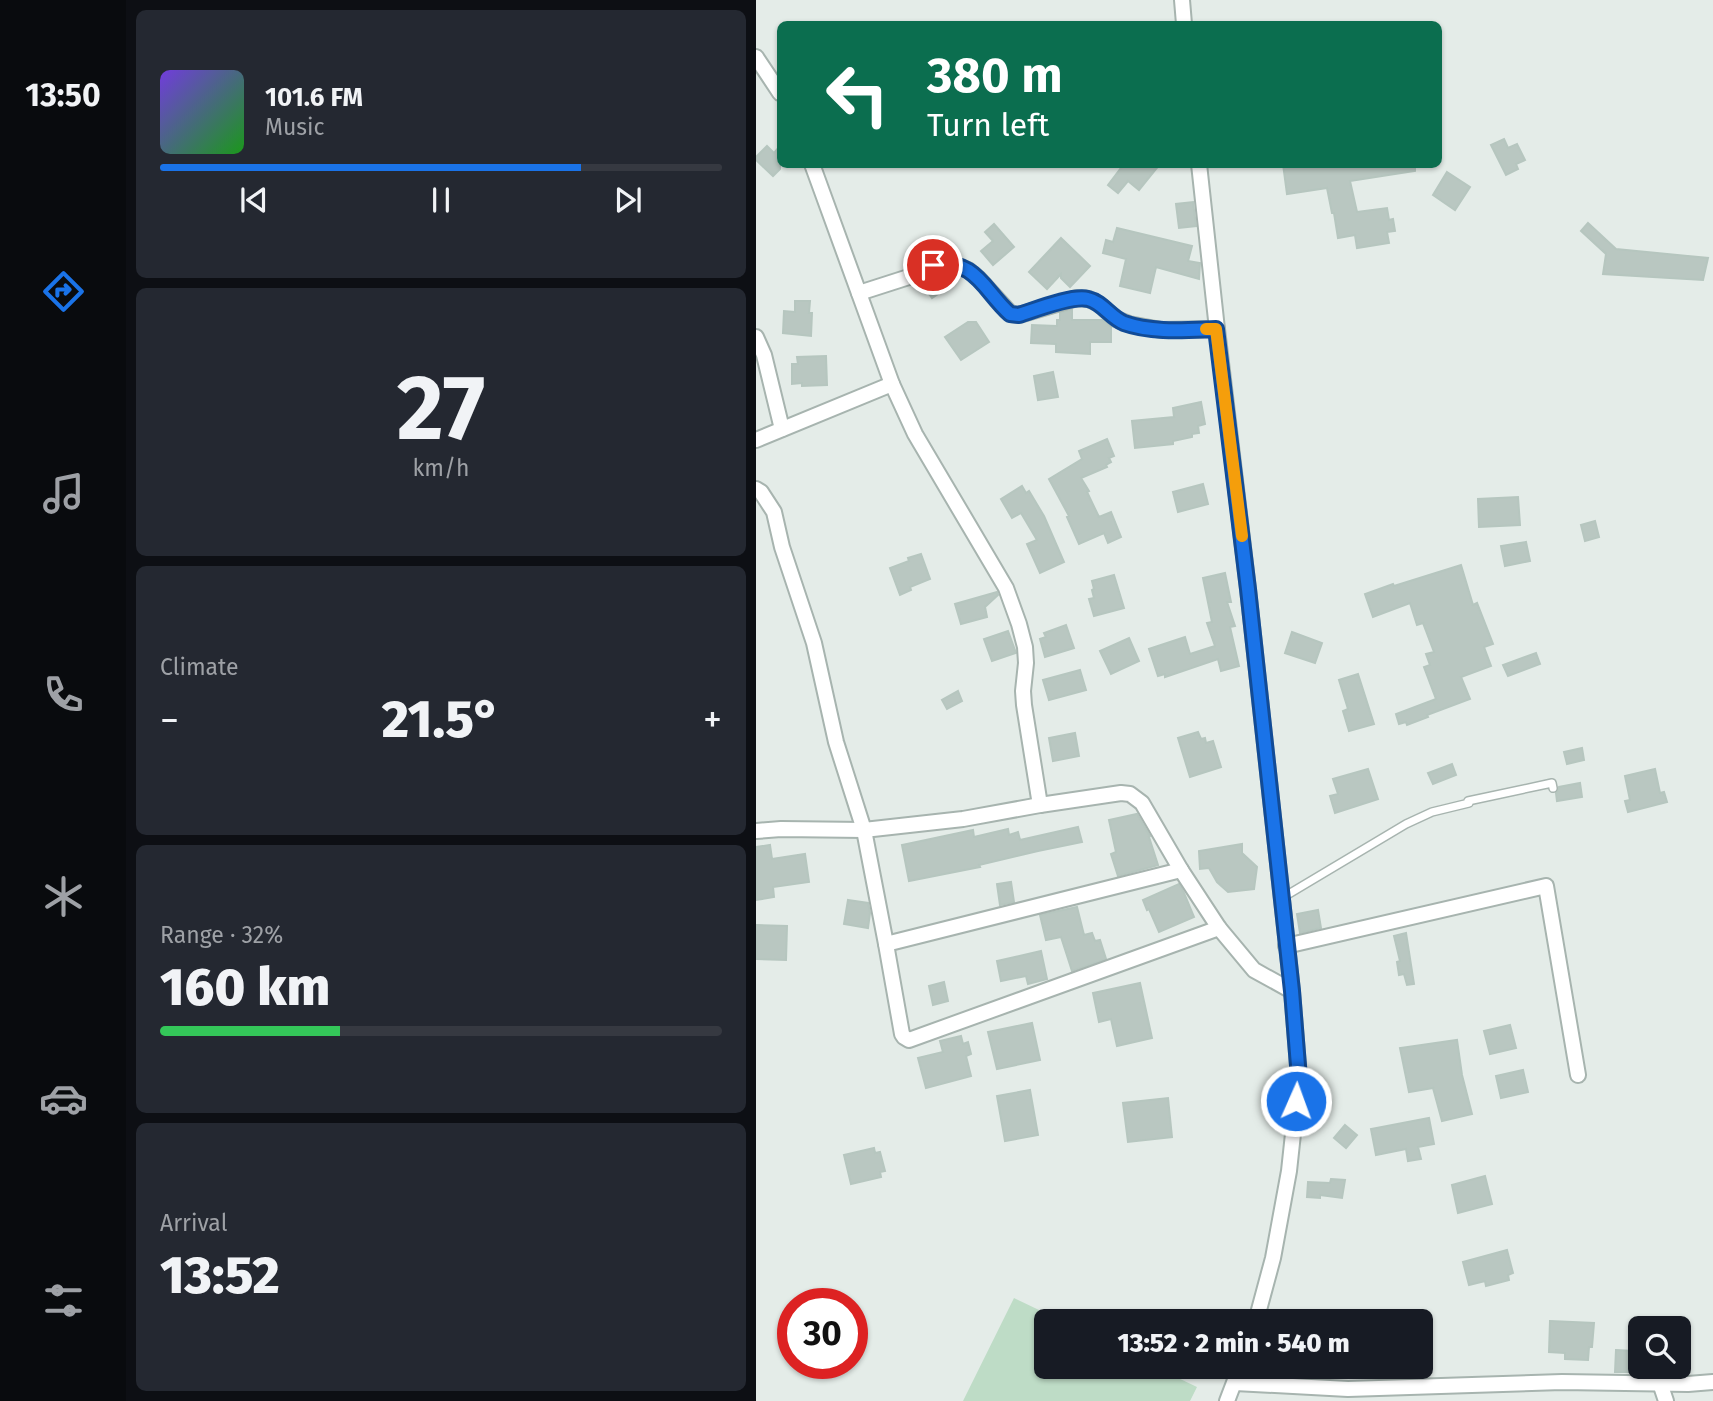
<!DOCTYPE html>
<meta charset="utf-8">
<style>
body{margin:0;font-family:"Fira Sans",sans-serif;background:#242831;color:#f1f3f6;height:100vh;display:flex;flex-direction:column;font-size:26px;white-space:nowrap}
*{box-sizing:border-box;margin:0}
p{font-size:23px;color:#9ea1a6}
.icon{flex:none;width:38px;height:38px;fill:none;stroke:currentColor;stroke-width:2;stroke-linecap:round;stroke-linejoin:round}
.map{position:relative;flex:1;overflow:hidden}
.details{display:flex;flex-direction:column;gap:10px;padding:10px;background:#0d0f14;width:630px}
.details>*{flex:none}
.banner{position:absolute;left:21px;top:21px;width:665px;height:147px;border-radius:10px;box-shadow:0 2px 5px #0004;background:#0b6e4f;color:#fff;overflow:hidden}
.tools{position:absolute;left:872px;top:1316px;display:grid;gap:14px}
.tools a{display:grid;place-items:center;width:63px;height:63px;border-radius:10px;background:#171b24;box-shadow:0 2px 5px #0004;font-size:35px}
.speed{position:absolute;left:21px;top:1288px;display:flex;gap:14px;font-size:35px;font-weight:700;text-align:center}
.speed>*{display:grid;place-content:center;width:91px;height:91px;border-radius:50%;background:#171b24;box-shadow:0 2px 5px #0004;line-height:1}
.speed .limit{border:10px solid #d22;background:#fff;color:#111}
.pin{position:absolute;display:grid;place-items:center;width:60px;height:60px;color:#fff;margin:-30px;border:4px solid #fff;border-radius:50%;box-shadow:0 2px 7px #0007}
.me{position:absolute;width:77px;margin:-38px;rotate:2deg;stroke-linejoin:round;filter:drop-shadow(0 0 5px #0008)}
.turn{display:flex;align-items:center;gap:24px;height:147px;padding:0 35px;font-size:32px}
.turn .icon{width:91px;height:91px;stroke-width:2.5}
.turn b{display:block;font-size:49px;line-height:60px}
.big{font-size:52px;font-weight:800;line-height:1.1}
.details .card{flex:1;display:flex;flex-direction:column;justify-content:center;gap:10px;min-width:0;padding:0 24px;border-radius:10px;background:#242831}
.details .dial{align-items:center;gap:0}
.dial b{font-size:91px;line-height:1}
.song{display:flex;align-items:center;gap:21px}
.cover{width:84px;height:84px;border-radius:10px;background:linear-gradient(135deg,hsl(260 70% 55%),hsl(120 70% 35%))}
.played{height:7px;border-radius:4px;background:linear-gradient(90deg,#1a73e8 75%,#363941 75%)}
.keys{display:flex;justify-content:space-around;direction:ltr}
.heat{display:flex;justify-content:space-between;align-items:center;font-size:38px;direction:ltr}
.charge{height:10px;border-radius:5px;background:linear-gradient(90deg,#34c759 32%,#363941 0)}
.trip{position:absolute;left:278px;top:1309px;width:399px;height:70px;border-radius:10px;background:#171b24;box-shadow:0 2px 5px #0004;font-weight:800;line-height:70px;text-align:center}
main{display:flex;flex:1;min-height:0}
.dock{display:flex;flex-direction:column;width:126px;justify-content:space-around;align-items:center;background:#090b0e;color:#9ea1a6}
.dock .icon{width:49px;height:49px}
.dock .active{color:#1a73e8}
.dock b{font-size:32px;color:#f1f3f6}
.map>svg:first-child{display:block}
.green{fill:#bedcc6}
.building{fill:#b9c7c1;stroke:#b6c6bf;stroke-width:2}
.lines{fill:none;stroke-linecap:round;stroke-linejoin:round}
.service-casing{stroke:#a7b4af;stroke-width:10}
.minor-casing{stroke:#a7b4af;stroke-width:18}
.service{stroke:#fff;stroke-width:7}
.minor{stroke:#fff;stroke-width:14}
.route-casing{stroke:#114b97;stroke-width:18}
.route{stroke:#1a73e8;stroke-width:12}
.slow{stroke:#f59e0b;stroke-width:12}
</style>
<main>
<nav class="dock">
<b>13:50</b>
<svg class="icon active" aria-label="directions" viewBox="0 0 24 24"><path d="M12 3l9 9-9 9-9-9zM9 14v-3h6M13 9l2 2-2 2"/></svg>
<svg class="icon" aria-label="music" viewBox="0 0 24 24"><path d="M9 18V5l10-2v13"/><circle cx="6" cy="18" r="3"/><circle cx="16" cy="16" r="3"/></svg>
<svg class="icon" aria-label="phone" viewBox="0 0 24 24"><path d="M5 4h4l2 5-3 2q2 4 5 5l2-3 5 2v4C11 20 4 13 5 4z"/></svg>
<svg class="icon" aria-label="climate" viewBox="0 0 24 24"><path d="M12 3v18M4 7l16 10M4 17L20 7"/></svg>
<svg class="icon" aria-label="car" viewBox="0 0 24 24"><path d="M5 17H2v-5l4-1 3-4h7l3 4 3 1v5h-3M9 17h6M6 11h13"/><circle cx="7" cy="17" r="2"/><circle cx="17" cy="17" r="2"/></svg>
<svg class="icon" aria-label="filters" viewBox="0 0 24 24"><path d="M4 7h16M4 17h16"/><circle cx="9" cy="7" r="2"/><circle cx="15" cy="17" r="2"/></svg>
</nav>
<section class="details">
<div class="card">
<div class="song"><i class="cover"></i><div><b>101.6 FM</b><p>Music</p></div></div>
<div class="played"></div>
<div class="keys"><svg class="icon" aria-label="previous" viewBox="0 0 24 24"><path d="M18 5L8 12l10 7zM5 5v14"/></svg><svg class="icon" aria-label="pause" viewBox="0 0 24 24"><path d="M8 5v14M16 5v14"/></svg><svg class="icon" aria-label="next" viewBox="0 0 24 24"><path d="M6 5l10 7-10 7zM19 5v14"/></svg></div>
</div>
<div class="card dial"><b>27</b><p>km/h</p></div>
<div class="card"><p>Climate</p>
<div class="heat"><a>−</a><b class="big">21.5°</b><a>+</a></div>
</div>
<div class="card"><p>Range · 32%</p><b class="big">160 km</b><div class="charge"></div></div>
<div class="card"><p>Arrival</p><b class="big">13:52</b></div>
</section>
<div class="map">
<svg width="957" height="1401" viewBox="0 0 957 1401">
<rect width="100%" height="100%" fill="#e4ece8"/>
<path class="green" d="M 258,1298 L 306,1321 L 290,1321 L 290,1367 L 399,1367 L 441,1387 L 434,1401 L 207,1401 Z"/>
<g class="building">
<path d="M 748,139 L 752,148 L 761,144 L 769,160 L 760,164 L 762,169 L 750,175 L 735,145 Z"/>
<path d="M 11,146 L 18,153 L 24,146 L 24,169 L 17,176 L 0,160 L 0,157 Z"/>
<path d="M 368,164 L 404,164 L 383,190 L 372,181 L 362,193 L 352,185 Z"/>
<path d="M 527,164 L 659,164 L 659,171 L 594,181 L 601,212 L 631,208 L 633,220 L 637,219 L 639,231 L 631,232 L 633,243 L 601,248 L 599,235 L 582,238 L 578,213 L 576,213 L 571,188 L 531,194 Z"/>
<path d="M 691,172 L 714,187 L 699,210 L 677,195 Z"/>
<path d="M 437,202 L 440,226 L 423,228 L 420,204 Z"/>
<path d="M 832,223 L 860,249 L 952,258 L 947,280 L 847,274 L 850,254 L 825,231 Z"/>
<path d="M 238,224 L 258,247 L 237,265 L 225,251 L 237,241 L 229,232 Z"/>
<path d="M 361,228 L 436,246 L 432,261 L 444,263 L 443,279 L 400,267 L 394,293 L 364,286 L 370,259 L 347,253 L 350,240 L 357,242 Z"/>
<path d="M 305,238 L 334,266 L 314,287 L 305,278 L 305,274 L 291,289 L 273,272 Z"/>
<path d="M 191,273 L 198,283 L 176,298 L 167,285 L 184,274 Z"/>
<path d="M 39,301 L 54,301 L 53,313 L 56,313 L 55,336 L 27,333 L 28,311 L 39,312 Z"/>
<path d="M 316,309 L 316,320 L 347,320 L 355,327 L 355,342 L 334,342 L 334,354 L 300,352 L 300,344 L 275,343 L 276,325 L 301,326 L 301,320 L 304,320 L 304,313 Z"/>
<path d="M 212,322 L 220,322 L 233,342 L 205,360 L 189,337 Z"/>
<path d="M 70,356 L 71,385 L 46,386 L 46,383 L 36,384 L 36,364 L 42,364 L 41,357 Z"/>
<path d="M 297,372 L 302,397 L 282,400 L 278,376 Z"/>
<path d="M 445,402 L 449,424 L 442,426 L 443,433 L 436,434 L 436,437 L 417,441 L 417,444 L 379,448 L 376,421 L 418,417 L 417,408 Z"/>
<path d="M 351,439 L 358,456 L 353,458 L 355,462 L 350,465 L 351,467 L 325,478 L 333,491 L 331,492 L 343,517 L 355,512 L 365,537 L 352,543 L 348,533 L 323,544 L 311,517 L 313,516 L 293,479 L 326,459 L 323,451 Z"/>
<path d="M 447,484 L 452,504 L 422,512 L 417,492 Z"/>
<path d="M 266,486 L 270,493 L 273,491 L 288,516 L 308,562 L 284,573 L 271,544 L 281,540 L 265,513 L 256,518 L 245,499 Z"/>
<path d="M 762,497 L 764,525 L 723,527 L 722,499 Z"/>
<path d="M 839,521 L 843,537 L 829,541 L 825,525 Z"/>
<path d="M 770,542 L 774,561 L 749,566 L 745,546 Z"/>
<path d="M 165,554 L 174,579 L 154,587 L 155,590 L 144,595 L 134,568 L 153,561 L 152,558 Z"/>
<path d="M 705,565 L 717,605 L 721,603 L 737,644 L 728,647 L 735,666 L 705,677 L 714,699 L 671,715 L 672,717 L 651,725 L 650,722 L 643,724 L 640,714 L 680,699 L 668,667 L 674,665 L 670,654 L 678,652 L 667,623 L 661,625 L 654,603 L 617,617 L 609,594 L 637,584 L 638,586 Z"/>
<path d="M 469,573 L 475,602 L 471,602 L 479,626 L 474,627 L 483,666 L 465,671 L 462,659 L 409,677 L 409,674 L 402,676 L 393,649 L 429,637 L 434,654 L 459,646 L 451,623 L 456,622 L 447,578 Z"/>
<path d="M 358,575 L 368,608 L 338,616 L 333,599 L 338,598 L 336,590 L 338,589 L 336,581 Z"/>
<path d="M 241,592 L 242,595 L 229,607 L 231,617 L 205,624 L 199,604 Z"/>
<path d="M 310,625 L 318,648 L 289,657 L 284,639 L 290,637 L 288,633 Z"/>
<path d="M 252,631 L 260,653 L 236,661 L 228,639 Z"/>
<path d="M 536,632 L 566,643 L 559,663 L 529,653 Z"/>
<path d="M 373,638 L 383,661 L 355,674 L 344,651 Z"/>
<path d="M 780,653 L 784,664 L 752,676 L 747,665 Z"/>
<path d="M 324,670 L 330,690 L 293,700 L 287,680 Z"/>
<path d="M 602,674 L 618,724 L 593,731 L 587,711 L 592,709 L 583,680 Z"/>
<path d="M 202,691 L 206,701 L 191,709 L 186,700 Z"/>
<path d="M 442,732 L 445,739 L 449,738 L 450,743 L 457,741 L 465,767 L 434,777 L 422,738 Z"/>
<path d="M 319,733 L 323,756 L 297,761 L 293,738 Z"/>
<path d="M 826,748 L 828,760 L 811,764 L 808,752 Z"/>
<path d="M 696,764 L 700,775 L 677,784 L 672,773 Z"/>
<path d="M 612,769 L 622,799 L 579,813 L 574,796 L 582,794 L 577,779 Z"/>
<path d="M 899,769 L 904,793 L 908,792 L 911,802 L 872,812 L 869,801 L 874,800 L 869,776 Z"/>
<path d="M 824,783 L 826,797 L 801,801 L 800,793 L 803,787 Z"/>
<path d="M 381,814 L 394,836 L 393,837 L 402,865 L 362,876 L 355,854 L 360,852 L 353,820 Z"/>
<path d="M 322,827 L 326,842 L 282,851 L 223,865 L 224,867 L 153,881 L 146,845 L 217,830 L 218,837 L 252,829 L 253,835 L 262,832 L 264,840 Z"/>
<path d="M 486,844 L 486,853 L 501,867 L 498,889 L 472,892 L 461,882 L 453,868 L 444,869 L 443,851 Z"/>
<path d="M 14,845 L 16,859 L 49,854 L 53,882 L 17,887 L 18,897 L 0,900 L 0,847 Z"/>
<path d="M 255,882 L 258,902 L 244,905 L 241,884 Z"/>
<path d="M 423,884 L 428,893 L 438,917 L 403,932 L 393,909 L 391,910 L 387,900 Z"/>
<path d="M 92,900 L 112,903 L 114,913 L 112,928 L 88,924 Z"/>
<path d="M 321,907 L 328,935 L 336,933 L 339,941 L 344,940 L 350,959 L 316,971 L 305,937 L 290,940 L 284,915 Z"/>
<path d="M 562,910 L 565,928 L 544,933 L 541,914 Z"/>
<path d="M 0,925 L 31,926 L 30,960 L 0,959 Z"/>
<path d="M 650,933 L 658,984 L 651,985 L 648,974 L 643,975 L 641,962 L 644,961 L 638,936 Z"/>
<path d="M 285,951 L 291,979 L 272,984 L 270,976 L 245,981 L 241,961 Z"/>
<path d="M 188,982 L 192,1001 L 177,1005 L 173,986 Z"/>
<path d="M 384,983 L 396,1038 L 361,1046 L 355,1019 L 343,1022 L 337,993 Z"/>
<path d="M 276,1023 L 284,1060 L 241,1069 L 232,1032 Z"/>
<path d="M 754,1025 L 760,1048 L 734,1054 L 728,1031 Z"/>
<path d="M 205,1036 L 207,1044 L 212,1042 L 215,1054 L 210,1056 L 215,1076 L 170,1088 L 162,1058 L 187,1052 L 184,1041 Z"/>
<path d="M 701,1040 L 706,1075 L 716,1114 L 686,1121 L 677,1088 L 653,1092 L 644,1048 Z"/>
<path d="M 767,1070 L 772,1092 L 745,1098 L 740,1076 Z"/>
<path d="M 274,1090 L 282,1135 L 249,1141 L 241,1096 Z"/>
<path d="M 412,1098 L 416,1137 L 372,1142 L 367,1103 Z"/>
<path d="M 673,1118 L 678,1144 L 662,1147 L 665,1159 L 652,1161 L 650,1149 L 620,1155 L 615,1129 Z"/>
<path d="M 589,1125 L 601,1135 L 590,1148 L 578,1138 Z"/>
<path d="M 118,1148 L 119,1153 L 124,1152 L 129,1171 L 124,1172 L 125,1177 L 95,1184 L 88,1155 Z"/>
<path d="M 729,1176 L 736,1204 L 702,1213 L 696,1185 Z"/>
<path d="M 575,1179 L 589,1180 L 586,1198 L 564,1195 L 564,1198 L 551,1197 L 552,1182 L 574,1183 Z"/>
<path d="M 751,1250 L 757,1273 L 752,1275 L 753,1280 L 730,1286 L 729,1281 L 713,1285 L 707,1262 Z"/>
<path d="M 794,1321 L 838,1323 L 836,1347 L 833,1347 L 832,1360 L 809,1359 L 809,1353 L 793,1352 Z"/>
<path d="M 860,1350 L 877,1351 L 876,1372 L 859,1372 Z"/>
</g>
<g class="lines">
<g class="service-casing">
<path id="service" d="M 526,898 L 650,824 L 676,812 L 713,803 L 712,801 L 796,783 L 797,788"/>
</g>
<g class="minor-casing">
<g id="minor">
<path d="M 426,0 L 428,24"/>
<path d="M 0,57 L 24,93"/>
<path d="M 56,164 L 136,384 L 159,434 L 250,588 L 263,624 L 269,647 L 270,663 L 267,691 L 268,705 L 284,805"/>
<path d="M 443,164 L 461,329 L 492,589 L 536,991 L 543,1078 L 533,1171 L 517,1258 L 500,1321"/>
<path d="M 103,293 L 159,275 L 177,265 L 192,263 L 212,270 L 223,279 L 255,314 L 263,315 L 321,298 L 333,299 L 343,304 L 360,319 L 373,324 L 405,330 L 461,329"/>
<path d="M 0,337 L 8,355 L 26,429"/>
<path d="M 0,440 L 136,384"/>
<path d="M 0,489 L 5,492 L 18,512 L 26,547 L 58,643 L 80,742 L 108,830 L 130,944 L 425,870"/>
<path d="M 0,831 L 25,829 L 108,830 L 207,819 L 284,805 L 365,793 L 374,794 L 386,803 L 425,870 L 463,928 L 498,970 L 536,991"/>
<path d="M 130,944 L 146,1034 L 148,1037 L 153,1040 L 463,928"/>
<path d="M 530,946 L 790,886 L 822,1075"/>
<path d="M 479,1383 L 592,1389 L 806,1382 L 932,1384 L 957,1382"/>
<path d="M 904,1383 L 910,1401"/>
<path d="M 471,1401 L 484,1367"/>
</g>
</g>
<use href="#service" class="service"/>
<use href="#minor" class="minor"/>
</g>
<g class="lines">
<g class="route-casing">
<path id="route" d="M 177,265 C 220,258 228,291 254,314 L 263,315 C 279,310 316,295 332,299 C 346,302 354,317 368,323 C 396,333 430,330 460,329 L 492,589 L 536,991 L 543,1078 L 540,1101"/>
</g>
<use href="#route" class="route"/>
<path class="slow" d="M 450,329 L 460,329 L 486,536"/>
</g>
</svg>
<div class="tools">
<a><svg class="icon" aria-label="search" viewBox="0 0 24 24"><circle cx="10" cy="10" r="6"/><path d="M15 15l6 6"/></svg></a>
</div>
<div class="speed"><div class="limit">30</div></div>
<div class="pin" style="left:177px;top:265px;background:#d93025"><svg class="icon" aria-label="arrive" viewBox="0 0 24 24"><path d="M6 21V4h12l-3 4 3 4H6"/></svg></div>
<svg class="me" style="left:540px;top:1101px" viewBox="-20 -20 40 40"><circle r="17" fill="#1a73e8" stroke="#fff" stroke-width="3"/><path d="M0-11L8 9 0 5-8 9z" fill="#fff"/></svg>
<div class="trip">13:52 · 2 min · 540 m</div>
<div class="banner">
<div class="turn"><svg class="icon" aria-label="left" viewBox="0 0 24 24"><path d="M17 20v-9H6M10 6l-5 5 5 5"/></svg><div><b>380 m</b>Turn left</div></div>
</div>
</div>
</main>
